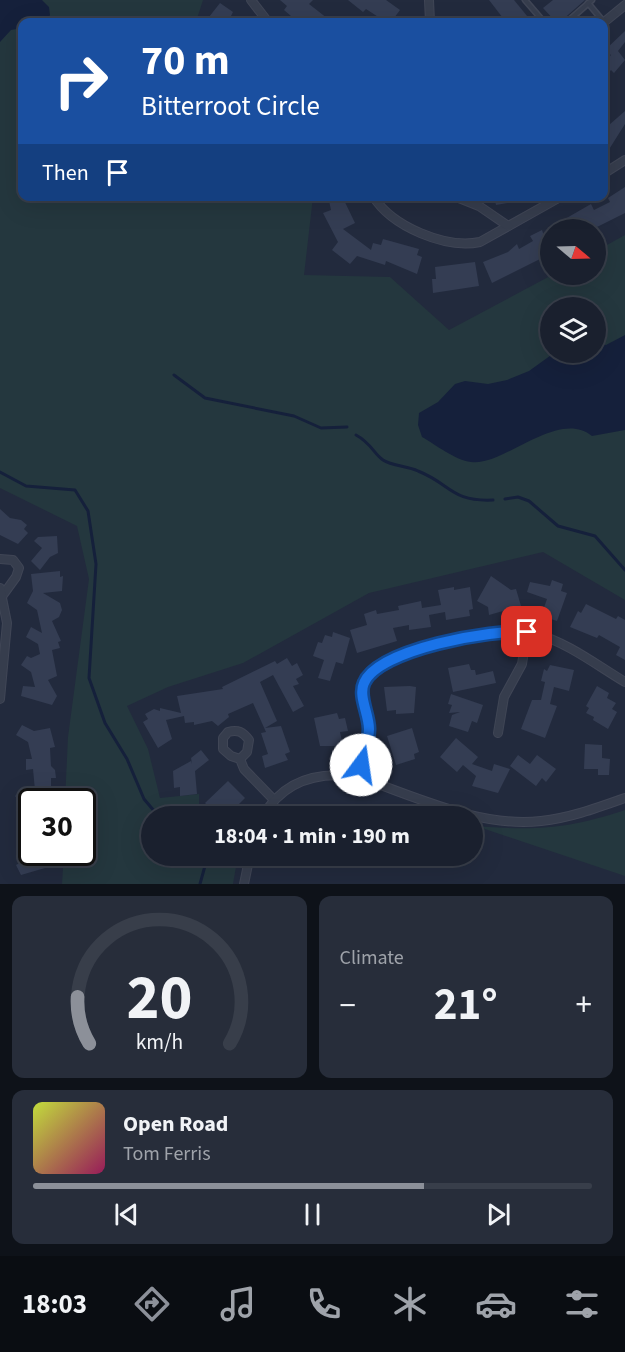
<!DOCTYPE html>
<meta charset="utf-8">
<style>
body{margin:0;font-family:"Source Sans 3",sans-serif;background:#272d3a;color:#f1f3f6;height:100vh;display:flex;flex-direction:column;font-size:22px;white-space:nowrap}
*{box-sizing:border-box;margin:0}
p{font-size:20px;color:#9fa3aa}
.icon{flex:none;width:33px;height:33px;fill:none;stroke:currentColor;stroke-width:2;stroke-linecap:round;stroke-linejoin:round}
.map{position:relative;height:884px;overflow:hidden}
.panel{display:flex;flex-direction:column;gap:12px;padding:12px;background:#0e1219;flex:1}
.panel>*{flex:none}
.top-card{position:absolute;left:18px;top:18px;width:590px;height:183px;border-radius:12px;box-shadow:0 6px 24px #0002,0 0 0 2px #383e4a;background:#1a4fa0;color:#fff;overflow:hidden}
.needle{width:39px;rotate:109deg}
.controls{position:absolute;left:540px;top:219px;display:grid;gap:12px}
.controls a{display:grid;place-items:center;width:66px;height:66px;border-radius:50%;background:#1a202e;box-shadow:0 6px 24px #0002,0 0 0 2px #383e4a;font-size:30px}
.speed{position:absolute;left:18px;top:788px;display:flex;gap:12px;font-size:30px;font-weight:700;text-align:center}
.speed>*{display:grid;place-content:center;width:78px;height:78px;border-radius:50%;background:#1a202e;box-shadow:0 6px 24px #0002,0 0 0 2px #383e4a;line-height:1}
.speed .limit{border:3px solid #111;border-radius:9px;background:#fff;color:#111}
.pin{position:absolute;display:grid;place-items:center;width:51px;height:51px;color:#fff;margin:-26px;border-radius:12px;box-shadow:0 3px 9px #0006}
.me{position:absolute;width:66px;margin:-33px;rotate:14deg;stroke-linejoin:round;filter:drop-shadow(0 0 4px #0008)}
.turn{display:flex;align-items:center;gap:21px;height:126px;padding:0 24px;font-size:27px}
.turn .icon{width:78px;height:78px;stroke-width:2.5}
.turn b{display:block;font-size:42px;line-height:51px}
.then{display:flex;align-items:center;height:57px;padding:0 24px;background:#0003;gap:12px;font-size:22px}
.big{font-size:45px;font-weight:700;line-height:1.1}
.panel .tile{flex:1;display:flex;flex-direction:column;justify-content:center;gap:9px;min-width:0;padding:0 21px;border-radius:12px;background:#272d3a}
.panel .dial{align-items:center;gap:0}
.dial svg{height:156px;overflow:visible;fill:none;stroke:#383e4a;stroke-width:7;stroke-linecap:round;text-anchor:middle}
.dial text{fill:#f1f3f6;stroke:none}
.song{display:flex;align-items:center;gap:18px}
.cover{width:72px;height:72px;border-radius:9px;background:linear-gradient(135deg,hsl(70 70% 55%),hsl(330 70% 35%))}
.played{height:6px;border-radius:3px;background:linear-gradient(90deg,#8c9099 70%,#383e4a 70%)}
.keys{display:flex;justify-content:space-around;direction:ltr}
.heat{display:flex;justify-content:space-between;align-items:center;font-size:33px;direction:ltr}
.panel .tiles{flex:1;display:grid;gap:12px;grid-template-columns:1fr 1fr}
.tile:last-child{grid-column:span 2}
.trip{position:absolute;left:141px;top:806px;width:342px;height:60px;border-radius:30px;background:#1a202e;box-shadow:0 6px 24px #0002,0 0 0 2px #383e4a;font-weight:700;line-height:60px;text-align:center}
.tab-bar{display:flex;height:96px;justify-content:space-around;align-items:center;background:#0a0d12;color:#9fa3aa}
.tab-bar .icon{width:42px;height:42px}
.tab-bar .selected{color:#8c9099}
.tab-bar b{font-size:27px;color:#f1f3f6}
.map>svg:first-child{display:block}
.green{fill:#24373e;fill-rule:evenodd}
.water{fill:#15203b}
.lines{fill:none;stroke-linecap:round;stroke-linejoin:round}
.stream{stroke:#15203b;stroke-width:3}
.building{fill:#343d53}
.lane-casing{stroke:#404656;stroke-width:7}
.street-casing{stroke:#404656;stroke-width:10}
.lane{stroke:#363d4d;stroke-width:4}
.street{stroke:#363d4d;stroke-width:8}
.route-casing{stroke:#114b97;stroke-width:15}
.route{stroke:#1a73e8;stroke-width:10}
</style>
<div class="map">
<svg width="625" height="884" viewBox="0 0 625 884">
<rect width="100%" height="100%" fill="#222a3d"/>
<g class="green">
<path d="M 0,0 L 203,0 L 196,22 L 22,22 L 22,196 L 313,197 L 304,275 L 390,277 L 449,330 L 552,275 L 596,274 L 596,251 L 625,235 L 625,600 L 543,552 L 369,593 L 243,663 L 168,687 L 127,706 L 148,749 L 160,798 L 199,794 L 199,812 L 203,816 L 152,816 L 152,855 L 238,855 L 233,884 L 62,884 L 64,852 L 82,852 L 82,801 L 65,801 L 68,737 L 89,579 L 77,526 L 0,488 ZM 550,308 L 596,308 L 596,352 L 550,352 Z"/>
<path d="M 625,810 L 625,876 L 476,826 C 536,831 567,829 625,810 Z"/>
</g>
<g class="water">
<path d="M 0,0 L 42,0 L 49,7 L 50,15 L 46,22 L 22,22 L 22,28 L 11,30 L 0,42 Z"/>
<path d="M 625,335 L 625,430 L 592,436 C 558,408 503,467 471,462 C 455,460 436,445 422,437 L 418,425 L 419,413 L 438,402 L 455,384 L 465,381 L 488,384 L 507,380 L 529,371 L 554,353 L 596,352 L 596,343 L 606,345 Z"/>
</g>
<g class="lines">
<g class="stream">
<path d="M 174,375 L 205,398 L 294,416 L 321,428 L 347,427"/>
<path d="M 356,435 C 371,443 374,454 383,460 C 392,466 407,466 418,471 C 451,484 451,502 493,500"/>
<path d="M 0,472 L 26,486 L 75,490 L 88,511 L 96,564 L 89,678 L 105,723 L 127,759 L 144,799 L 155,812 L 162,816"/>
<path d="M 505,499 L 518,497 L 529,501 L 558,526 L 595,536 L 625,570"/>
<path d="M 200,884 L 208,855"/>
</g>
</g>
<g class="building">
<path d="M 280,0 L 313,0 L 309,4 L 332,22 L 298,22 L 284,10 L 287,6 Z"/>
<path d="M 348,0 L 386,0 L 400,10 L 391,22 L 386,22 L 366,9 L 363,12 Z"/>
<path d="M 489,0 L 514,0 L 532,22 L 506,22 Z"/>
<path d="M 553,0 L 585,0 L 560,22 L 556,22 L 543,8 Z"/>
<path d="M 220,3 L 233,12 L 230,18 L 237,22 L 218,22 L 209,17 Z"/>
<path d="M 625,31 L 625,42 L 618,51 L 625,60 L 614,73 L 611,70 L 603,79 L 603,64 L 611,55 L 605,50 Z"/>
<path d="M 625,111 L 625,124 L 608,151 L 603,147 L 603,126 L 606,122 L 609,125 Z"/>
<path d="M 625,187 L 625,213 L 591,230 L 561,230 L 558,223 L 591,204 L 594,210 L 610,202 L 608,198 Z"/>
<path d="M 328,196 L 342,196 L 355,223 L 343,229 L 371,250 L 373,243 L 381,245 L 383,239 L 419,249 L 417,255 L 422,257 L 417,274 L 386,261 L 385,265 L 357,256 L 350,264 L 332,250 L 338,242 L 323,213 L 331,210 Z"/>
<path d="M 494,196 L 529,196 L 529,199 L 496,205 Z"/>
<path d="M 542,230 L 544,236 L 550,233 L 550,254 L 492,283 L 483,262 L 508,252 L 517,244 L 519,249 L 533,241 L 530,236 Z"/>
<path d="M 475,262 L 479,286 L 433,293 L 432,279 L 436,279 L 435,267 Z"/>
<path d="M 0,509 L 10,518 L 21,520 L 27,525 L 24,529 L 28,533 L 18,544 L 0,535 Z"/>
<path d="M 57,536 L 58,553 L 50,557 L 40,570 L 31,561 L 42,548 L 34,541 L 38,537 Z"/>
<path d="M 60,571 L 60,577 L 63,576 L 62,591 L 43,593 L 60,603 L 62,610 L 59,617 L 52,621 L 61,641 L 58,642 L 60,648 L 52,650 L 57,676 L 48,680 L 57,696 L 52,705 L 21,696 L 23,686 L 35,687 L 31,672 L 21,665 L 27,656 L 31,658 L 40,654 L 38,644 L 26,637 L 31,627 L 42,633 L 37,610 L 27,603 L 33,591 L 31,574 Z"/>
<path d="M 491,576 L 511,590 L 516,589 L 521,606 L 489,615 L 488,607 L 477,601 Z"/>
<path d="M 552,580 L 563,584 L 561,591 L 567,593 L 557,621 L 541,616 L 547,599 L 527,592 L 530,582 L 550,586 Z"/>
<path d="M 454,587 L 454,590 L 470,587 L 473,609 L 469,610 L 470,616 L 446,620 L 445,612 L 429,615 L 431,627 L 409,630 L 409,625 L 393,628 L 397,641 L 357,653 L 350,630 L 367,625 L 364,614 L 376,610 L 377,614 L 399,610 L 398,606 L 421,601 L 422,608 L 441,605 L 438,590 Z"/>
<path d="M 586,604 L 616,619 L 618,616 L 625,620 L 625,660 L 616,655 L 620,647 L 599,635 L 597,638 L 570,627 L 578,611 L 581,613 Z"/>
<path d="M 333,632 L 350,638 L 343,664 L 336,662 L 330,681 L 318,678 L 324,660 L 313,656 L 318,642 L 322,643 L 325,635 L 332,637 Z"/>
<path d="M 287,658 L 292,666 L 297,663 L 303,675 L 296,679 L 299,684 L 293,686 L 304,706 L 293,712 L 273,675 L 260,682 L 277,721 L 265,728 L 281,726 L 290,752 L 285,754 L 288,760 L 265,768 L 262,756 L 268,754 L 261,733 L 266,732 L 253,703 L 228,714 L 229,717 L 218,726 L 212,721 L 194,725 L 194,722 L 185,723 L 184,716 L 166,720 L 172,739 L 158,748 L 143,722 L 148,719 L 145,714 L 154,709 L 160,711 L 160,708 L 181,713 L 177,696 L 223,689 L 222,687 L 275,661 L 277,664 Z"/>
<path d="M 469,664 L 471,670 L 475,670 L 476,675 L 493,671 L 496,683 L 453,692 L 448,668 Z"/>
<path d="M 550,665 L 574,670 L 569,691 L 554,687 L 550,704 L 557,706 L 545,738 L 521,729 L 532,700 L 541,700 L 545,682 L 541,681 L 544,669 L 547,671 Z"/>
<path d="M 410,686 L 416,687 L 414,713 L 396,714 L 396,710 L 387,711 L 384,687 Z"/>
<path d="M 597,686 L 609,693 L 607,698 L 616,703 L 612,709 L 617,712 L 608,729 L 593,720 L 594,717 L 586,713 L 589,708 L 586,706 Z"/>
<path d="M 451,694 L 483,705 L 477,723 L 472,721 L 468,732 L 449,726 L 452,715 L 460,712 L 449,713 L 452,705 L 448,704 Z"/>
<path d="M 337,713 L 339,719 L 345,718 L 348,731 L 340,732 L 343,746 L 320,746 L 314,718 Z"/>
<path d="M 22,725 L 34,731 L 50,728 L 55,747 L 50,748 L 51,766 L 55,770 L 56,778 L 51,778 L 51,801 L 36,801 L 33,769 L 26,770 L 26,759 L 32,759 L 28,742 L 16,735 Z"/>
<path d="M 412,728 L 419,752 L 414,754 L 415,759 L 396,765 L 387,736 Z"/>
<path d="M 456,738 L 478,757 L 472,764 L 492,771 L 494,764 L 510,769 L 498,793 L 472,786 L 476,776 L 463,765 L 457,772 L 440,757 Z"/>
<path d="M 585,744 L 602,745 L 602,758 L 610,759 L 609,775 L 598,775 L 598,769 L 584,769 Z"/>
<path d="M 201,750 L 209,760 L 195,771 L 197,794 L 180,796 L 180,787 L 174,788 L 173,771 L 191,761 L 192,764 L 191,758 Z"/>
<path d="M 518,755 L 530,764 L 537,755 L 556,769 L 546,782 L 542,778 L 536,786 L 510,766 Z"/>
<path d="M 228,781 L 245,798 L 227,816 L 217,816 L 205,803 Z"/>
<path d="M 22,789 L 32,798 L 32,834 L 17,823 L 27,808 L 15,796 Z"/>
<path d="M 29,852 L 50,852 L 45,868 L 21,875 L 16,865 L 31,857 Z"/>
</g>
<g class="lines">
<g class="lane-casing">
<g id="lane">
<path d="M 525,0 L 544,22"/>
<path d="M 588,3 L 603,21"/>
<path d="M 567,22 L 592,0"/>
</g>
</g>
<g class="street-casing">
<g id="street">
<path d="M 251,0 L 268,22"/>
<path d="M 429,0 L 430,22"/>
<path d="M 603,23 L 625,5"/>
<path d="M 603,174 L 625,160"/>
<path d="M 373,196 C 392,227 446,249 480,242 L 562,196"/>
<path d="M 454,196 L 479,206 L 508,226"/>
<path d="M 0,559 L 13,560 L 19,568 L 16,577 L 3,595"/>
<path d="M 0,588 L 7,623 L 0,699"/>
<path d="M 498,733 L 504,697 L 522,664 L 527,632"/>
<path d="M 240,759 L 231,756 L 223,749 L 223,738 L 228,732 C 238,729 243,732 249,740 L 247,752 L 240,759 L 244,769 L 274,800"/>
<path d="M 358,777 L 369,729 L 362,690 C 363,685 365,677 369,673 C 395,648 502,625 536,634 C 567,642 598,666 625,682"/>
<path d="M 263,816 C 284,780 319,771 358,777 C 415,796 479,828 541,821 C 570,818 597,808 625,798"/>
<path d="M 244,884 L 250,855"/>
</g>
</g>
<use href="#lane" class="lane"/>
<use href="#street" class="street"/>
</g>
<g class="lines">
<g class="route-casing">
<path id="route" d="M 361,765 C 364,753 369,741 369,729 C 369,714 358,696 364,683 C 378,649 493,629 527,632"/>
</g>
<use href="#route" class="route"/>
</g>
</svg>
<div class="controls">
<a><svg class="needle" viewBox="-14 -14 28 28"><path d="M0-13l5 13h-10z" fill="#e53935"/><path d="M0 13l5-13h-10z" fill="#9fa3aa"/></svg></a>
<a><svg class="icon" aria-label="layers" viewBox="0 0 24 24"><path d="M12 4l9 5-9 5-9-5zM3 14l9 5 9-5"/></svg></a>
</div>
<div class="speed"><div class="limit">30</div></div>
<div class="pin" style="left:527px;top:632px;background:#d93025"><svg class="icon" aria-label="arrive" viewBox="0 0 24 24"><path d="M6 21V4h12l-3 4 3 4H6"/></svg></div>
<svg class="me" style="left:361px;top:765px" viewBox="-20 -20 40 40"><circle r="19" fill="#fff"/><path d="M0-13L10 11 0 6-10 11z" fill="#1a73e8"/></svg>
<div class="trip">18:04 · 1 min · 190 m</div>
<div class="top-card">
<div class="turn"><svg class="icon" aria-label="right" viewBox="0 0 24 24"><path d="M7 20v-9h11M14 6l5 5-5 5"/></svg><div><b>70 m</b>Bitterroot Circle</div></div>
<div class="then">Then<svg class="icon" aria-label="arrive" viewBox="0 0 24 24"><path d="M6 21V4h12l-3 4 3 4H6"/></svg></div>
</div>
</div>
<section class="panel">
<div class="tiles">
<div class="tile dial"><svg viewBox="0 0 100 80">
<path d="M14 69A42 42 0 1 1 86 69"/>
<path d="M14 69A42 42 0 0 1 8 45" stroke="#8c9099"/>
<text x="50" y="56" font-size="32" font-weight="700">20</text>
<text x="50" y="72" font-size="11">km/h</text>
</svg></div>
<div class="tile"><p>Climate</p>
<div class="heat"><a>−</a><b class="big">21°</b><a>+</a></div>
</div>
<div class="tile">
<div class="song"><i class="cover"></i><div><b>Open Road</b><p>Tom Ferris</p></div></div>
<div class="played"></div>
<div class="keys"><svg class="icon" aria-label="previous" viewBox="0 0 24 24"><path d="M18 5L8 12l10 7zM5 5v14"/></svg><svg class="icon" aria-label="pause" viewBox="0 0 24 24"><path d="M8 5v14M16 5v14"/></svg><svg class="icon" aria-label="next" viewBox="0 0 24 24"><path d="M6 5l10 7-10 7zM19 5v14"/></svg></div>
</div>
</div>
</section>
<nav class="tab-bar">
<b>18:03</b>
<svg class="icon selected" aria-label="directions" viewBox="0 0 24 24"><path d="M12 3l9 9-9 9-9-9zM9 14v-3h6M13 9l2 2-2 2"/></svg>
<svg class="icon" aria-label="music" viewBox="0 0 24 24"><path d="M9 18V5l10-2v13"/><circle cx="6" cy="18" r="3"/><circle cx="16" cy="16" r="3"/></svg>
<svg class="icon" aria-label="phone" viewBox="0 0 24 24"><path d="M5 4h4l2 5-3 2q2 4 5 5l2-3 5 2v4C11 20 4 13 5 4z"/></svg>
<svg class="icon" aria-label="climate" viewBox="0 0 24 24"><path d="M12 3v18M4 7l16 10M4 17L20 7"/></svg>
<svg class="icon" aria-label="car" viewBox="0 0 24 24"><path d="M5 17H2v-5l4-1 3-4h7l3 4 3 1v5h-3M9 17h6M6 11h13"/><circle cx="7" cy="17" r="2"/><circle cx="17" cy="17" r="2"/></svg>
<svg class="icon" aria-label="filters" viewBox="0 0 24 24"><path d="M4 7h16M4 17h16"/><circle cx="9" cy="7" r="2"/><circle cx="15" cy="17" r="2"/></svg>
</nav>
